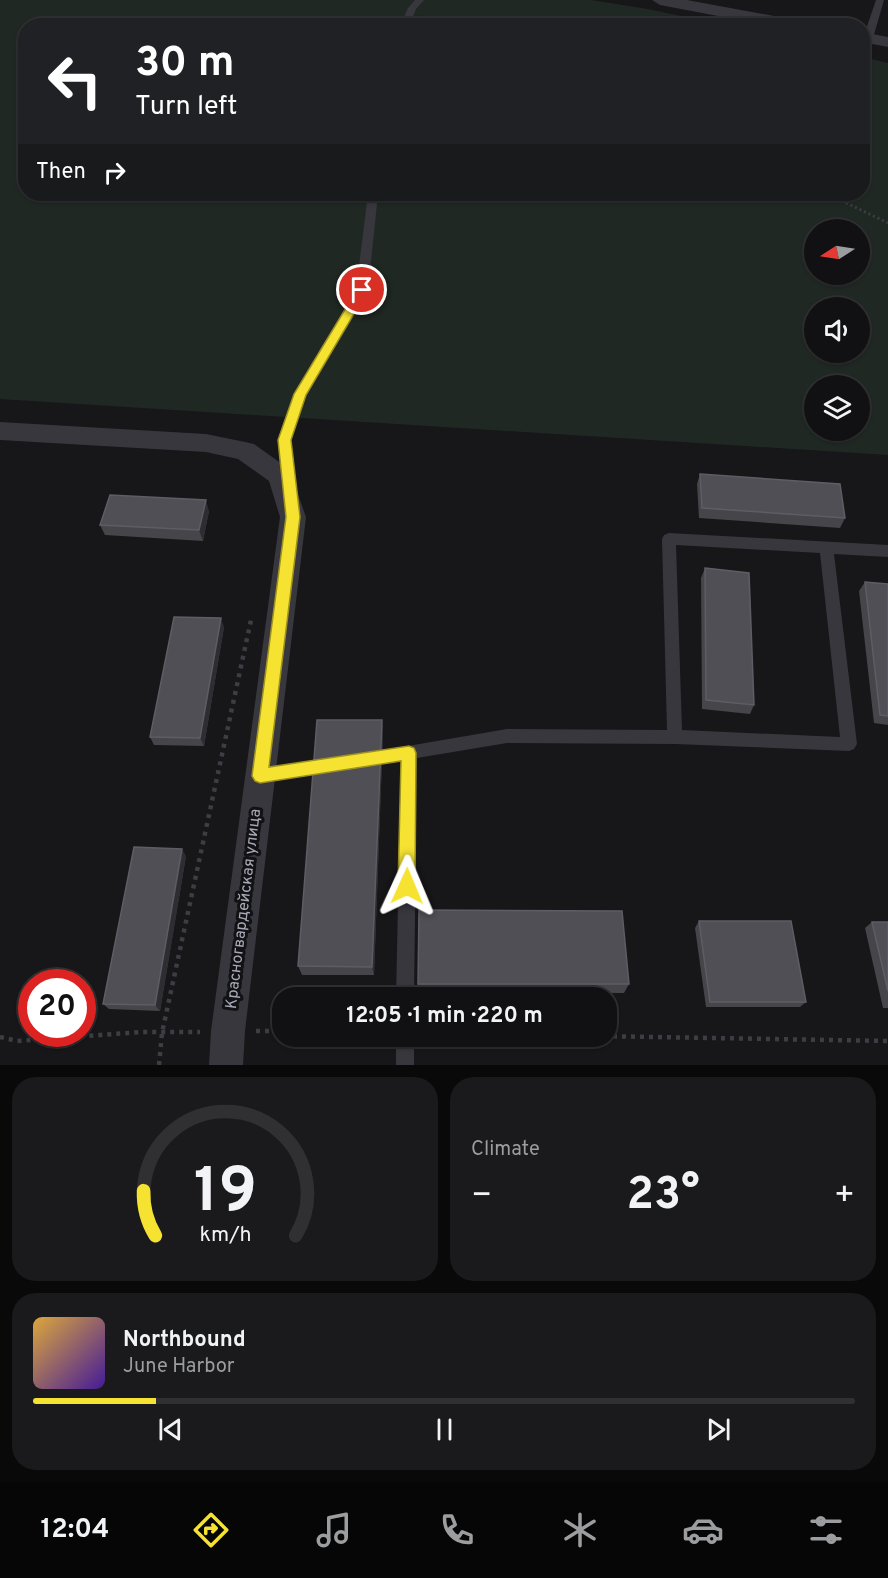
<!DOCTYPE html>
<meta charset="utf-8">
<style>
body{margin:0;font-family:Overpass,sans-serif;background:#1a191b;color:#f1f3f6;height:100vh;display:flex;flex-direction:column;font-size:22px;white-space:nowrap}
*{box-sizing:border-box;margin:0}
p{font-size:20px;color:#9c9d9f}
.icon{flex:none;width:33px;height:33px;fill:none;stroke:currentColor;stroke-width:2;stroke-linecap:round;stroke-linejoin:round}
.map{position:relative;height:1065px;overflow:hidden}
.details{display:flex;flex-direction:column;gap:12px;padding:12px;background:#09090a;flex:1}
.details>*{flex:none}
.guide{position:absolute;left:18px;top:18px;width:852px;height:183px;border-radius:24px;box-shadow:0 2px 4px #0004,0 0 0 2px #303032;background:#202124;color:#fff;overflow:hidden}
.needle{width:39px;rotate:258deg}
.buttons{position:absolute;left:804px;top:219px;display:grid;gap:12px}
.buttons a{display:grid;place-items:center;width:66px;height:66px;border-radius:50%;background:#111012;box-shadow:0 2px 4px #0004,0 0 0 2px #303032;font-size:30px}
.speed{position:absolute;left:18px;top:969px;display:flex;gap:12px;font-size:30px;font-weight:700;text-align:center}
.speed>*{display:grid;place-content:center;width:78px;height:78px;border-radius:50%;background:#111012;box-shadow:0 2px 4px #0004,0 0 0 2px #303032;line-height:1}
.speed .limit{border:9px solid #d22;background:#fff;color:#111}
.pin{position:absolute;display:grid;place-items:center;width:51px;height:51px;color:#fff;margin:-26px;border:3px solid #fff;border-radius:50%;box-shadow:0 2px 6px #0007}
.me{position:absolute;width:66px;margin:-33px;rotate:1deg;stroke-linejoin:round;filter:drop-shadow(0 0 4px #0008)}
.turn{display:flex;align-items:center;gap:21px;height:126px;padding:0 18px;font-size:27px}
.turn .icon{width:78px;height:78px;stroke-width:2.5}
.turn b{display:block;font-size:42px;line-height:51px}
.then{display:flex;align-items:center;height:57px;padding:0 18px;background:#0003;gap:12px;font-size:22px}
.big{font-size:45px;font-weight:700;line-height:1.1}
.details .card{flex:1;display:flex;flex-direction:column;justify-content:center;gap:9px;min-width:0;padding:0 21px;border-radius:24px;background:#1a191b}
.details .dial{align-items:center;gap:0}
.dial svg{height:156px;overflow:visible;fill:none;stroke:#303032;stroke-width:7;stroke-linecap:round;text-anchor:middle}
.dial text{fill:#f1f3f6;stroke:none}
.song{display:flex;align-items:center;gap:18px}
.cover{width:72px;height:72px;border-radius:9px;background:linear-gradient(135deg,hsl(40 70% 55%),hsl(260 70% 35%))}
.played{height:6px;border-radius:3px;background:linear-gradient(90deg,#f5e231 15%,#303032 15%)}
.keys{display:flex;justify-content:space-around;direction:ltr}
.heat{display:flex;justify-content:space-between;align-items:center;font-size:33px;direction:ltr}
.details .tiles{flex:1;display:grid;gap:12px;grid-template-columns:1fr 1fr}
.card:last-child{grid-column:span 2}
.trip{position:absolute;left:272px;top:987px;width:345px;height:60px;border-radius:24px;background:#111012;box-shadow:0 2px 4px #0004,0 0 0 2px #303032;font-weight:700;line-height:60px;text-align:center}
.tab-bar{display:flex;height:96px;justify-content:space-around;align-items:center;background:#070607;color:#9c9d9f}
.tab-bar .icon{width:42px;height:42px}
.tab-bar .selected{color:#f5e231}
.tab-bar b{font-size:27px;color:#f1f3f6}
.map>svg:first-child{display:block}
.green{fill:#202823;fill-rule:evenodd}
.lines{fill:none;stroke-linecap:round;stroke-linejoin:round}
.path-far1{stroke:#3d3d44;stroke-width:3;stroke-dasharray:2 3;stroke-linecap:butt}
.path{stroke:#3d3d44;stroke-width:4.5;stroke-dasharray:4 5;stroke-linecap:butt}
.service{fill:#38373d;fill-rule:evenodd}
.minor{fill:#38373d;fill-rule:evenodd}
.wall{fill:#45454a}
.shaded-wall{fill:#2e2d31}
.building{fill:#504f56;stroke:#5e5d65;stroke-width:1.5}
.route{fill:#f5e231;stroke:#9f9320;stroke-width:1.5}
.labels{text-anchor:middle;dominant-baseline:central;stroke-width:6;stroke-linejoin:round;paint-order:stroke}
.street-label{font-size:16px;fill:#a8a9b8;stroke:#121113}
</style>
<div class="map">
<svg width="888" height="1065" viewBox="0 0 888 1065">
<rect width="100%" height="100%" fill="#171618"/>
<path class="green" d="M 0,0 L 591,0 L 648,9 L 723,25 L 26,26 L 26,194 L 862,194 L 863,57 L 888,63 L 888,455 L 0,399 ZM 814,230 L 860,230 L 860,274 L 814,274 ZM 814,308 L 860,308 L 860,352 L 814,352 ZM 814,386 L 860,386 L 860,430 L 814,430 Z"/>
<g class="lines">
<path class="path-far1" d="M 828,194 L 888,223"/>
<g class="path">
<path d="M 256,1031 L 282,1031"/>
<path d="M 595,1036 L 888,1041"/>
<path d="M 0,1037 L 17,1041 L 142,1032 L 200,1032"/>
<path d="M 159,1065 L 162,1033 L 251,620"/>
</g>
<g class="service">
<path d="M 415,0 L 424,0 L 416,9 L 409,26 L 400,26 L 408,8 Z"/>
<path d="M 876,0 L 884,0 L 873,38 L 868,41 L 863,38 Z"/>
<path d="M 368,194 L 378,194 L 368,290 L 306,394 L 290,440 L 296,486 L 289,491 L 282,486 L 278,440 L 294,394 L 356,290 Z"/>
<path d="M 669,533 L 888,545 L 888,557 L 834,554 L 857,744 L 854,749 L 849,751 L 675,744 L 507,743 L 417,758 L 414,998 L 396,998 L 401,760 L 366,766 L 361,764 L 358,759 L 361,754 L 507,729 L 667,730 L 662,539 L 664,535 ZM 676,545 L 820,553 L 840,737 L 682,730 Z"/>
<path d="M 329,758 L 335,760 L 337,765 L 335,770 L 329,772 L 260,783 L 254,781 L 252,776 L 254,771 L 260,769 Z"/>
<rect x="396" y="1036" width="18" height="29"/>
</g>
<g class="minor">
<path d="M 652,0 L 687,0 L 801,21 L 809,26 L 771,26 L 660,5 Z"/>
<path d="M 862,32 L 888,37 L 888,47 L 862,42 Z"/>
<path d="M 0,422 L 206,434 L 245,442 L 254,444 L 289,469 L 306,517 L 245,1031 L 243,1065 L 209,1065 L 211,1031 L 280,517 L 269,481 L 238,459 L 206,452 L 0,440 Z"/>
</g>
</g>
<g class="wall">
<path d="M 700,474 L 845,518 L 840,528 L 699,518 L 697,484 Z"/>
<path d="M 209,511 L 203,541 L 105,535 L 100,525 Z"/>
<path d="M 705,568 L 754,705 L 750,714 L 702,709 L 701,578 Z"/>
<path d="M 865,582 L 888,584 L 888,725 L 874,723 L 859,591 Z"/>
<path d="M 224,627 L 204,746 L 154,745 L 150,737 Z"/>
<path d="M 382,720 L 383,733 L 374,975 L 302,975 L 298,966 Z"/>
<path d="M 186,856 L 160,1011 L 109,1009 L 103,1004 Z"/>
<path d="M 699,921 L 806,1002 L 800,1007 L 706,1007 L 695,928 Z"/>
<path d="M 872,922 L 888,922 L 888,1008 L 883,1008 L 865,928 Z"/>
<path d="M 418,984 L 629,984 L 624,993 L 418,992 Z"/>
</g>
<g class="shaded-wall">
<path d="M 206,500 L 209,511 L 203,541 L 199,530 Z"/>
<path d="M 221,618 L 224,627 L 204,746 L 200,738 Z"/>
<path d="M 382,720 L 383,733 L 374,975 L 372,967 Z"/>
<path d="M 182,849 L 186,856 L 160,1011 L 155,1005 Z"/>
</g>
<g class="building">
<path d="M 700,474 L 840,484 L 845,518 L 702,508 Z"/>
<path d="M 110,495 L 206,500 L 199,530 L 100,525 Z"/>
<path d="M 705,568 L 749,573 L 754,705 L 706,700 Z"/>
<path d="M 865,582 L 888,584 L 888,716 L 880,715 Z"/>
<path d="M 174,617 L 221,618 L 200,738 L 150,737 Z"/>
<path d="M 317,720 L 382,720 L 372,967 L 298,966 Z"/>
<path d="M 134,847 L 182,849 L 155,1005 L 103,1004 Z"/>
<path d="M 419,910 L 622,911 L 629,984 L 418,984 Z"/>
<path d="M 699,921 L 791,921 L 806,1002 L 710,1002 Z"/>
<path d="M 872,922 L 888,922 L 888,991 Z"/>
</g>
<path class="route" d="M 362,287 L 368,290 L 306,395 L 291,440 L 300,517 L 269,767 L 409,746 L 414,748 L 416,753 L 415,886 L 413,892 L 407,895 L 401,892 L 398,886 L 401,761 L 260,783 L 255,781 L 252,776 L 286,517 L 278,440 L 294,394 L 358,288 Z"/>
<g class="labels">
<g class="street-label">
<text transform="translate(244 909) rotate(-83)">Красногвардейская улица</text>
</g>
</g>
</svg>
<div class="buttons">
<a><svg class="needle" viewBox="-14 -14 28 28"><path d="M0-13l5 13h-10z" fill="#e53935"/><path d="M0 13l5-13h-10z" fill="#9c9d9f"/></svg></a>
<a><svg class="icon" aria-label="sound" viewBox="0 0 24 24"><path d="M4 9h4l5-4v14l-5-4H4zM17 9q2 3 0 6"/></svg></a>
<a><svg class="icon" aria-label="layers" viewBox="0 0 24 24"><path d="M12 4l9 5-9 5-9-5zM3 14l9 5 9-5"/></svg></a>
</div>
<div class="speed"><div class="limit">20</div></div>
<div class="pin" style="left:362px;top:290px;background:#d93025"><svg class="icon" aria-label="arrive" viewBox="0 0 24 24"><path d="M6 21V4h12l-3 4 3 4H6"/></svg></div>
<svg class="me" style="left:407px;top:886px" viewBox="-20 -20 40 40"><path d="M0-17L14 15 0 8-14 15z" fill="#f5e231" stroke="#fff" stroke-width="4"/></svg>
<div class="trip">12:05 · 1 min · 220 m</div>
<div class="guide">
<div class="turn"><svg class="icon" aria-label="left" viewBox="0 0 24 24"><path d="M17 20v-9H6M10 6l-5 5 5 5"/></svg><div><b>30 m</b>Turn left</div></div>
<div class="then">Then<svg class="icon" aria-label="right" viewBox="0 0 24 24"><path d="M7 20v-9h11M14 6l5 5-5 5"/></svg></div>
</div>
</div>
<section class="details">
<div class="tiles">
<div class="card dial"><svg viewBox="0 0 100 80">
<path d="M14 69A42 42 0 1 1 86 69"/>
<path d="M14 69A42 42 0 0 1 8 46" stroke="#f5e231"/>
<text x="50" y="56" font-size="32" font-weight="700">19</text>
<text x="50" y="72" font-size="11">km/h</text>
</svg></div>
<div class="card"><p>Climate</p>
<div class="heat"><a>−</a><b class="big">23°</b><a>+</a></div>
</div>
<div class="card">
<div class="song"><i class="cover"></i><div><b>Northbound</b><p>June Harbor</p></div></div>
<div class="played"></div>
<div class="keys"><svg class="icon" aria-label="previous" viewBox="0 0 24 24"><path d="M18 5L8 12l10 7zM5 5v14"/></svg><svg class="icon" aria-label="pause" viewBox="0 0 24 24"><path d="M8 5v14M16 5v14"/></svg><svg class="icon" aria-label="next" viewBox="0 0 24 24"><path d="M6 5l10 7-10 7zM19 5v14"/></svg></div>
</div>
</div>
</section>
<nav class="tab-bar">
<b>12:04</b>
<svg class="icon selected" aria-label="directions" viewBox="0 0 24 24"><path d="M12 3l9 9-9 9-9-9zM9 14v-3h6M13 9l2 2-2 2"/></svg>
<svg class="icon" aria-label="music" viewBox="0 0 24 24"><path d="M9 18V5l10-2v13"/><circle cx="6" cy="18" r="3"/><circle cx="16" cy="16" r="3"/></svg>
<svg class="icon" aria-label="phone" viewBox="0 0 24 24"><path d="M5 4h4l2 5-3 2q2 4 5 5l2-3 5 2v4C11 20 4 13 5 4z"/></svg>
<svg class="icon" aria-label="climate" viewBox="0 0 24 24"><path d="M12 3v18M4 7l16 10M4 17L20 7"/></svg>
<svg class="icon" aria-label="car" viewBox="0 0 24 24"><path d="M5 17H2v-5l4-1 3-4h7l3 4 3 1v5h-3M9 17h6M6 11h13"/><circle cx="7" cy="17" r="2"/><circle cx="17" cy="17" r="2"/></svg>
<svg class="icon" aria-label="filters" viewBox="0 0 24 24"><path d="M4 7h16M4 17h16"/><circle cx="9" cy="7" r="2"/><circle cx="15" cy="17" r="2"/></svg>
</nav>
